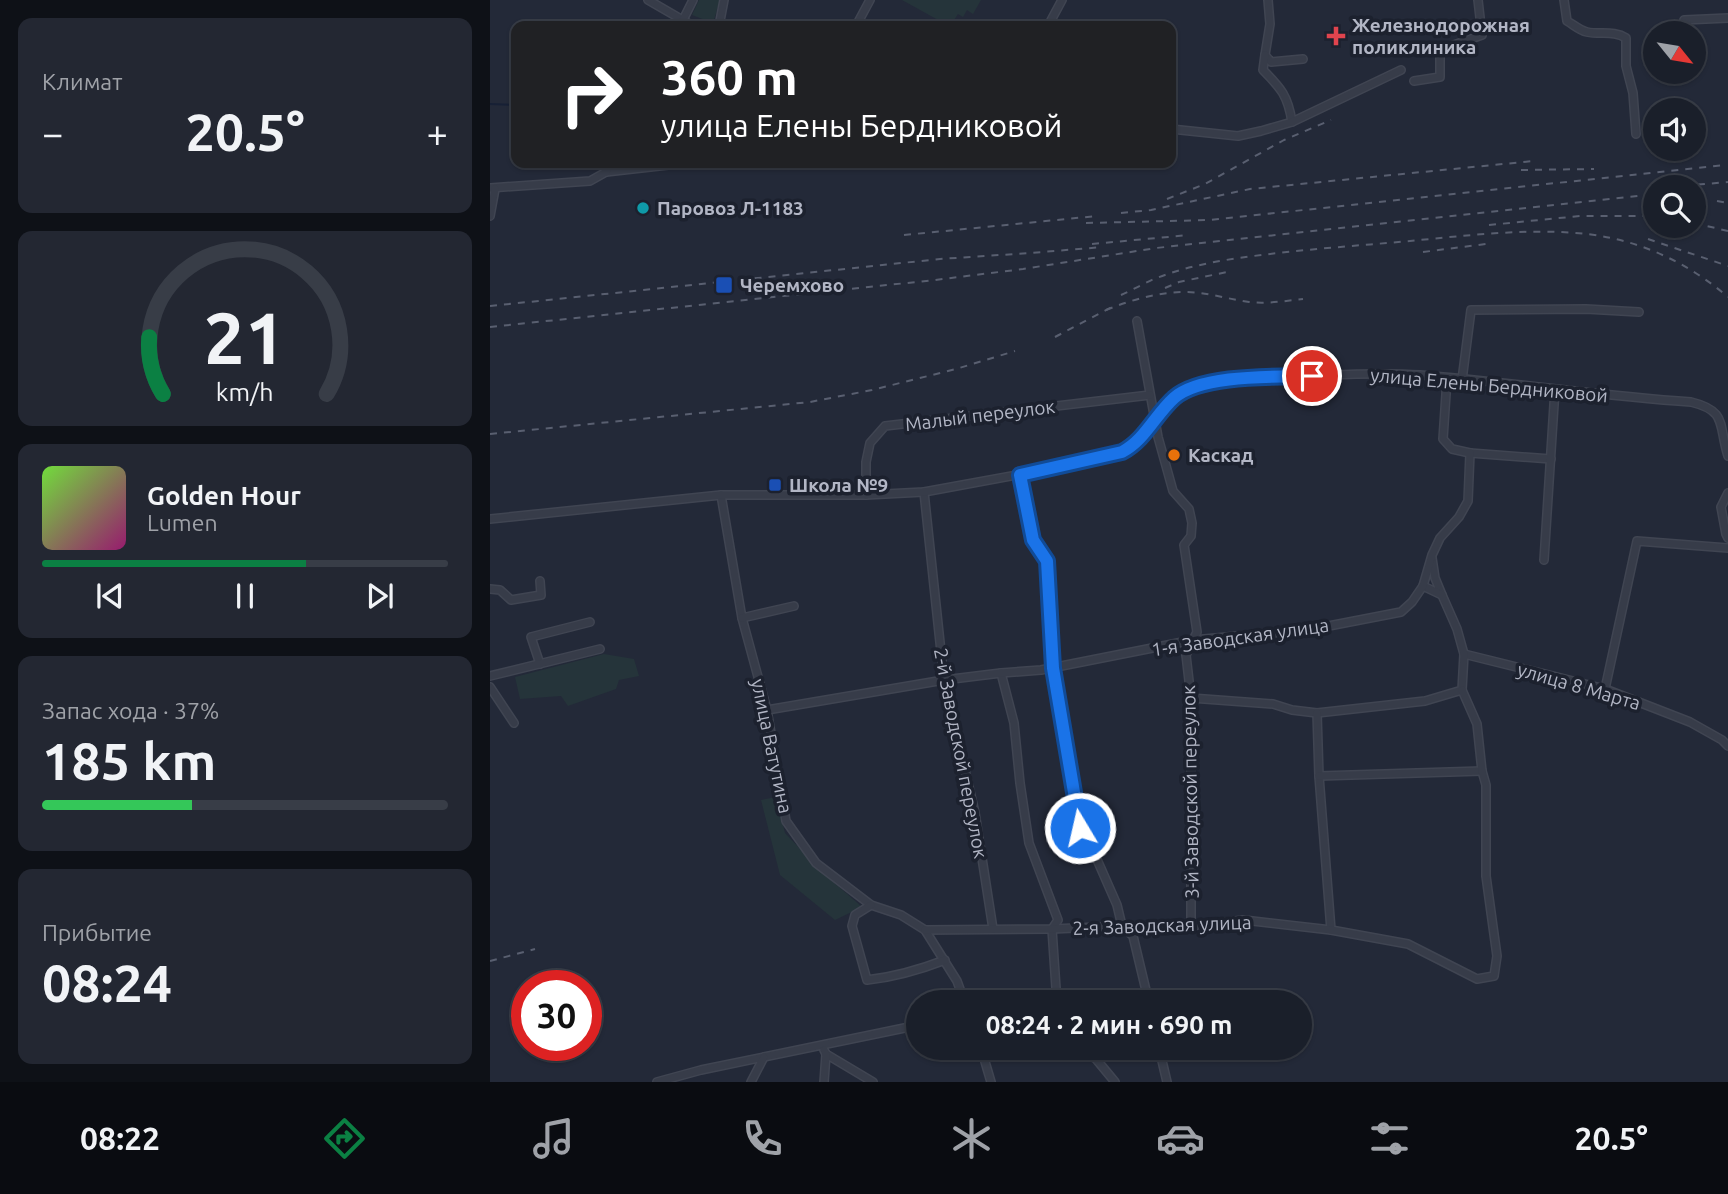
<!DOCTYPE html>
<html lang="ru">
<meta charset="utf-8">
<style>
body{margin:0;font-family:Ubuntu,sans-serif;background:#232732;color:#f1f3f6;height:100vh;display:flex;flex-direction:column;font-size:26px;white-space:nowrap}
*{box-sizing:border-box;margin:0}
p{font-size:23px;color:#9fa2a8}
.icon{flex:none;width:38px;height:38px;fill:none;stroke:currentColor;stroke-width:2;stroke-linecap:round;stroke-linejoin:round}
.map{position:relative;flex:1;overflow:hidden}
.side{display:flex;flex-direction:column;gap:18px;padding:18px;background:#0e1117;width:490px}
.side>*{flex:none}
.banner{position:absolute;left:21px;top:21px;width:665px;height:147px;border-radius:14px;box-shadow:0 2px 5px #0004,0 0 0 2px #383d47;background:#202124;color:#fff;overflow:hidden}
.needle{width:46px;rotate:120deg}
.tools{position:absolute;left:1153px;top:21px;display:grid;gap:14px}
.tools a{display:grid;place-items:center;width:63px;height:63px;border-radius:50%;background:#1a1f2a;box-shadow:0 2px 5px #0004,0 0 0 2px #383d47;font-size:35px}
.speed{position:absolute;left:21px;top:970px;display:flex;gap:14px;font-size:35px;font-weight:700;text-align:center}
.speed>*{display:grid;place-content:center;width:91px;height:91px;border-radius:50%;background:#1a1f2a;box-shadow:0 2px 5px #0004,0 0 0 2px #383d47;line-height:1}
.speed .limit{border:10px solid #d22;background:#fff;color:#111}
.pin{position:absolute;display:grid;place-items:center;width:60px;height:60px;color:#fff;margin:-30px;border:4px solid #fff;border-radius:50%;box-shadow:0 2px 7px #0007}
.me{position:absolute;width:77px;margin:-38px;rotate:351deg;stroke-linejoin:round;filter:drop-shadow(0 0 5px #0008)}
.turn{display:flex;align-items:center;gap:24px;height:147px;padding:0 35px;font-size:32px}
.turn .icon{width:91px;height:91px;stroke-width:2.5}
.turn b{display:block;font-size:49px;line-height:60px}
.big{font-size:52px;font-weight:700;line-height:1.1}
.side .tile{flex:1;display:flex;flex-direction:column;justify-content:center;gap:10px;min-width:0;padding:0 24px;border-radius:14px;background:#232732}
.side .dial{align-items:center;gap:0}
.dial svg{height:182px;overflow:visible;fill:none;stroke:#383d47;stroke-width:7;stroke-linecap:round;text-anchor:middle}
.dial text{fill:#f1f3f6;stroke:none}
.song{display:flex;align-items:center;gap:21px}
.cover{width:84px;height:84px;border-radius:10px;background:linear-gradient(135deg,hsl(100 70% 55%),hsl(320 70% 35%))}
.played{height:7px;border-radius:4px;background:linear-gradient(90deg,#0b8043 65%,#383d47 65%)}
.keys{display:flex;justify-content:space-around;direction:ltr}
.heat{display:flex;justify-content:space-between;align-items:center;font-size:38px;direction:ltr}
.charge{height:10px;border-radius:5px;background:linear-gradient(90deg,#34c759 37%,#383d47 0)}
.trip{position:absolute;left:416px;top:990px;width:406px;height:70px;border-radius:35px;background:#1a1f2a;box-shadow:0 2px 5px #0004,0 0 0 2px #383d47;font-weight:700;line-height:70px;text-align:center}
.tabs{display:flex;height:112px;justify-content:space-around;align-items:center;background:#0a0c11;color:#9fa2a8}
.tabs .icon{width:49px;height:49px}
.tabs .current{color:#0b8043}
.tabs b{font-size:32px;color:#f1f3f6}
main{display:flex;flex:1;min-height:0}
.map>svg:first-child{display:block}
.green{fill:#25343a}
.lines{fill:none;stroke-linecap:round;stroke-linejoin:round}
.stream{stroke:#172035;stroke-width:2}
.minor-casing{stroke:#404552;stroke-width:10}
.minor{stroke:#373c49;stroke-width:7}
.rail{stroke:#595f70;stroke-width:2;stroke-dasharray:7 7;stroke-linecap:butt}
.route-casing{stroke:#114b97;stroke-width:18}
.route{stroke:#1a73e8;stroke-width:12}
.health-dot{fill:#e0444e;stroke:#1c212e;stroke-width:2.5}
.culture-dot{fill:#0f9aa8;stroke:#1c212e;stroke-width:2.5}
.transit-dot{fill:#1a4fb4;stroke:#1c212e;stroke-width:2.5}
.food-dot{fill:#e8710a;stroke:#1c212e;stroke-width:2.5}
.labels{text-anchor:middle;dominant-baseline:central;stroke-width:7;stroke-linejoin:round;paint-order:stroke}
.poi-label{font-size:19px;font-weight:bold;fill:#b2b6c5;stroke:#1c212e;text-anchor:start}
.street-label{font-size:19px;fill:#b2b6c5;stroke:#1c212e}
</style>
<main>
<section class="side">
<div class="tile"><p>Климат</p>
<div class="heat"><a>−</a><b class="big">20.5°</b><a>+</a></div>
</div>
<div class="tile dial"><svg viewBox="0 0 100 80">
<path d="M14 69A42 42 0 1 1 86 69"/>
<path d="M14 69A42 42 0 0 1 8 44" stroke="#0b8043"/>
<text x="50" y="56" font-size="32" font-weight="700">21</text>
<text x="50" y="72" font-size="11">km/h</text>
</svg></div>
<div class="tile">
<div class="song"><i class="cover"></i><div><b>Golden Hour</b><p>Lumen</p></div></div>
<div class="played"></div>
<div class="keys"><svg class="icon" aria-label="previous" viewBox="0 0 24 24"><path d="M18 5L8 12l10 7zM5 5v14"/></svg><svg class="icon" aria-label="pause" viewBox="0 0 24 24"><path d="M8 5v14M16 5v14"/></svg><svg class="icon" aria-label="next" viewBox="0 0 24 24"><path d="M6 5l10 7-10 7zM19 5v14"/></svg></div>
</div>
<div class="tile"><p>Запас хода · 37%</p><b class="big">185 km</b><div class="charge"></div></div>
<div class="tile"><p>Прибытие</p><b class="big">08:24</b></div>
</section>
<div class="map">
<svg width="1238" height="1082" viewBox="0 0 1238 1082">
<rect width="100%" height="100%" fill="#232938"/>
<g class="green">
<path d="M 209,0 L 230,0 L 223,23 L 202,15 Z"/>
<path d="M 412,0 L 491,0 L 483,14 L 477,10 L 473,17 L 468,14 L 460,26 L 459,26 Z"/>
<path d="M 114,654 L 144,659 L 149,676 L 129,680 L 126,689 L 78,706 L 71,696 L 30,699 L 25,677 Z"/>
<path d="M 286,797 L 295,833 L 333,873 L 372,907 L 345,920 L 290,875 L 271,800 Z"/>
</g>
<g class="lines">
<path class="stream" d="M 0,104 L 26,105"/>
<g class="minor-casing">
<g id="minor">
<path d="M 158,0 L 203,26"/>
<path d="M 778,0 L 780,24 L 775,55 L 781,62 L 813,59"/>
<path d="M 1074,0 L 1077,21 C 1084,25 1089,30 1097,32 C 1110,35 1124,30 1136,38 L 1136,66 L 1143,93 L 1146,134"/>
<path d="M 1194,20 L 1238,18"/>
<path d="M 190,26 L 203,0"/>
<path d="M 229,26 L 234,0"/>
<path d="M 366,26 L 380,0"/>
<path d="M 558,26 L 572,0"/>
<path d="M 775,55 L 773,70 C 791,88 798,96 802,122"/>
<path d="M 924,81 L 950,77 L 950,50 L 992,35 L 988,0"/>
<path d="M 681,129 L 748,136 L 771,131 L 802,122 L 911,70"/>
<path d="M 116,172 L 196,163"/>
<path d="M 0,188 L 100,181 L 116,172 L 120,163"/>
<path d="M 0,216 L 5,189"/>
<path d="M 647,321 L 668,437 L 683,491 L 699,509 L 702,523 L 701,536 L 694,545 L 707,632 L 696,655 L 701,698 L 701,926"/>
<path d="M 972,380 L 981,310 L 1096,309 L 1149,312"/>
<path d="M 980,453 L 1061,459"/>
<path d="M 530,475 L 543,540 L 557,560 L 563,668 L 590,828 L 605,855 L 627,905 L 632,926 L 643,936 L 659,1003"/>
<path d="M 434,492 L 454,680 L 485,813 L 503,929"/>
<path d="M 1238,493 L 1231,507 L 1236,534 L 1238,538"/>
<path d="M 231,495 L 252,618 L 277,710 L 296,821 L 326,863 L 381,905 L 411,915 L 435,930 L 467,981 L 475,1003"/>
<path d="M 376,495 L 376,462 L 380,443 L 395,426 L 660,395"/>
<path d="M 0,519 L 231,495 L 376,495 L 434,492 L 570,467 L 632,452 C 661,437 670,401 701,388 C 728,377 777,377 807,376 C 848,375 889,372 930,375 C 1020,382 1110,396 1201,402 C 1238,411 1228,425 1238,456"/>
<path d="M 942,558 L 945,578 L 952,595"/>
<path d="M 1054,560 L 1065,389"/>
<path d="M 0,589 L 10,590 L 21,600 L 51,595 L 50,581"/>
<path d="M 252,618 L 304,606"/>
<path d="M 974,654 L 1115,689 L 1200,722 L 1232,740 L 1238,746"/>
<path d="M 50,664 L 41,637 L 100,622"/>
<path d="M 511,673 L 524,723 L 530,783 L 539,843 L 568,920 L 562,929 L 567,1003"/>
<path d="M 0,676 L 110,649"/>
<path d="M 0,687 L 24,723"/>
<path d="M 1115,689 L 1147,541 L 1238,548"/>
<path d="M 701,698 L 783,704 L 802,710 L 827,713 L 935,701 L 972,690 L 974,654 L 967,629 L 952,595 L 933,586"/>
<path d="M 277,710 L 454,680 L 511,673 L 551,670 L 703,640 L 818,630 L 911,612 L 922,602 L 933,586 L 942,555 L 950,538 L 969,517 L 978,501 L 980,453 L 962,449 L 953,439 L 957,379"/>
<path d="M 827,713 L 829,776 L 841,930"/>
<path d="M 829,776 L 992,771"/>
<path d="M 381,905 L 365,915 L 362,926 L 377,980 C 405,977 429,970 455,960"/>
<path d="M 435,930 L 562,929 L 632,926 L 701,926 L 754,920 L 841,930 L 918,944 L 987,979 L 1004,976 L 1007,956 L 996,876 L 996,785 L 992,771 L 987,724 L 972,690"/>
<path d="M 491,1048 L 501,1082"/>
<path d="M 588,1048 L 606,1059 L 625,1082"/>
<path d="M 669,1048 L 677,1082"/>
<path d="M 336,1054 L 383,1082"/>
<path d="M 167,1082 L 211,1070 L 429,1025"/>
<path d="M 261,1082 L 274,1057"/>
<path d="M 334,1082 L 336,1054 L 334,1050"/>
</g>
</g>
<use href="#minor" class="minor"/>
<g class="rail">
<path d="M 1031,170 L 1104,169"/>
<path d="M 1180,187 L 1238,182"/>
<path d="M 677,199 L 715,184 L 794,140 L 841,120"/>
<path d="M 1227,201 L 1238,203"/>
<path d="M 631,213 L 661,210 L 760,189 L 1044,161"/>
<path d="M 596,223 L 720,220 L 1235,165"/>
<path d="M 1204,223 L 1238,231"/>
<path d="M 999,225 L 1090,216 L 1166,216"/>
<path d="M 414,235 L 607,216"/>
<path d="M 1158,239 L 1238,266"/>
<path d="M 602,244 L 699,235"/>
<path d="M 933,252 L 996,244"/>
<path d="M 675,288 L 689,282 L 737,272"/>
<path d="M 631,295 C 642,290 653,284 664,279 C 704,263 746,258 788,253 C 832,248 876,245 920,241 C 981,235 1062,225 1121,238 C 1164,247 1204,268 1238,297"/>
<path d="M 0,306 L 450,259 L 540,253 L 613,247"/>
<path d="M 616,310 C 641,300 668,292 695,292 C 717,292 737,299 759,302 C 777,304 795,301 813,299"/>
<path d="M 0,327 L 445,280 L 533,269 L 666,248 L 1166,194"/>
<path d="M 565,337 L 624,306"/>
<path d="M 0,434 L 320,402 L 382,390 L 466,369 L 525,351"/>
<path d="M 0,961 L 45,949"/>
</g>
</g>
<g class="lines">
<g class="route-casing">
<path id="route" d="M 590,828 L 563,668 L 557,561 L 543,540 L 530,475 L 632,452 C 655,440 665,415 684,398 C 711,374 787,377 822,376"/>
</g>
<use href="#route" class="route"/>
</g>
<path class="health-dot" d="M842.5 25.5h7v7h7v7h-7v7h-7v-7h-7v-7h7z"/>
<circle class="culture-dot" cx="153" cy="208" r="7"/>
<g class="transit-dot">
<rect x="225" y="276" width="18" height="18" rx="3.5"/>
<rect x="278" y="478" width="14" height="14" rx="3.5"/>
</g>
<circle class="food-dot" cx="684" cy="455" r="7"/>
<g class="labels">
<g class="poi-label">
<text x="862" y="25">Железнодорожная<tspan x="862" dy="22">поликлиника</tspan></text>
<text x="167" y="208">Паровоз Л-1183</text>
<text x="250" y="285">Черемхово</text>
<text x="698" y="455">Каскад</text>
<text x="299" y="485">Школа №9</text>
</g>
<g class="street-label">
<text transform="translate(999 385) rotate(5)">улица Елены Бердниковой</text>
<text transform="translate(490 415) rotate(-7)">Малый переулок</text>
<text transform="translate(750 637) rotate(-8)">1-я Заводская улица</text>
<text transform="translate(1089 686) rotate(16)">улица 8 Марта</text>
<text transform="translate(282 746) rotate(78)">улица Ватутина</text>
<text transform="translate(471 753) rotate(79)">2-й Заводской переулок</text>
<text transform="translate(700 792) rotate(-91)">3-й Заводской переулок</text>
<text transform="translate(672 925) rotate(-2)">2-я Заводская улица</text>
</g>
</g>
</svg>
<div class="tools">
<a><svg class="needle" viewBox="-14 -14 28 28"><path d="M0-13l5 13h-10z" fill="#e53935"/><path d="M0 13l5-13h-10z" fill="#9fa2a8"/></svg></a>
<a><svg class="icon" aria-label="sound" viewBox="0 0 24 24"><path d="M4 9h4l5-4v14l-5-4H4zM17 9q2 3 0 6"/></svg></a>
<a><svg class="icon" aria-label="search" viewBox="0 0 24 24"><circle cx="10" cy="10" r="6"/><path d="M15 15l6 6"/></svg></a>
</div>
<div class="speed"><div class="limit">30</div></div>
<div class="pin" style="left:822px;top:376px;background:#d93025"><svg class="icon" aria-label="arrive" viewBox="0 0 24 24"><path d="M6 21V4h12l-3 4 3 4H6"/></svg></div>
<svg class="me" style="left:590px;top:828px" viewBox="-20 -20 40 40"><circle r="17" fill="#1a73e8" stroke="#fff" stroke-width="3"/><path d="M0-11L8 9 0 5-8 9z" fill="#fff"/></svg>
<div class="trip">08:24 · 2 мин · 690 m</div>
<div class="banner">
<div class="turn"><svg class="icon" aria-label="right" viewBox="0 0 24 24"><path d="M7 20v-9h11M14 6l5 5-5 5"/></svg><div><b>360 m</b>улица Елены Бердниковой</div></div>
</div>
</div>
</main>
<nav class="tabs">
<b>08:22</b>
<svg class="icon current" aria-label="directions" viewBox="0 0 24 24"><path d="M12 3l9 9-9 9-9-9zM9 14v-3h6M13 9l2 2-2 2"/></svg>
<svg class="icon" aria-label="music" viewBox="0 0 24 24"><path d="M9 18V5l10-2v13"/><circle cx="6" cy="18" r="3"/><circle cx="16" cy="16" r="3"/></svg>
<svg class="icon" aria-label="phone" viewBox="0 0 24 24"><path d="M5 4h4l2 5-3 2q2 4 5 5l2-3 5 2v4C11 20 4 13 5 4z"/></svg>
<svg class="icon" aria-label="climate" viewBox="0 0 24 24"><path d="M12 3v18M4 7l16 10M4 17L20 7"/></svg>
<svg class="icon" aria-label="car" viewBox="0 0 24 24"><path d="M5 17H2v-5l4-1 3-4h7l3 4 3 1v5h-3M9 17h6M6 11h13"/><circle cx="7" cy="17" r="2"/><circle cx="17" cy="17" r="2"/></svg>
<svg class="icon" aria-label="filters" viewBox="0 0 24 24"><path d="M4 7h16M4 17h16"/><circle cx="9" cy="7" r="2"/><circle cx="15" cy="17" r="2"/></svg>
<b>20.5°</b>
</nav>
